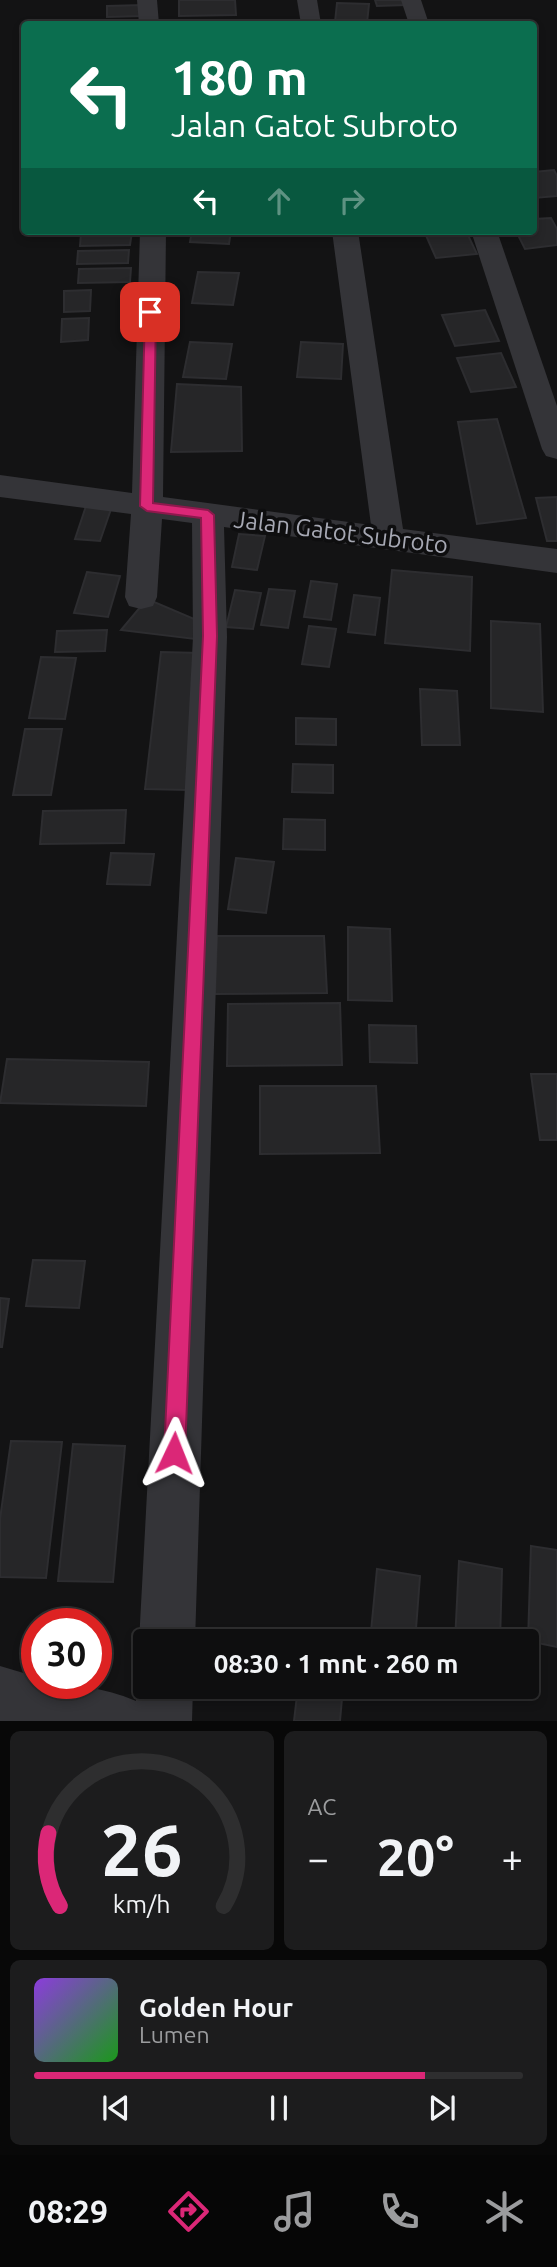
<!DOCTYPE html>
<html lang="id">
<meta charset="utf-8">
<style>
body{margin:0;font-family:Ubuntu,sans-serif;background:#1c1c1d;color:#f1f3f6;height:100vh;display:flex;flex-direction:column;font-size:26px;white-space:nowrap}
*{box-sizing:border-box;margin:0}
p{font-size:23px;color:#9b9c9e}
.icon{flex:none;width:38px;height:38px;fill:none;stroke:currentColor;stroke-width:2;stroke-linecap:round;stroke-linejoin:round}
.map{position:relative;height:1721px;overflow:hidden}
.panel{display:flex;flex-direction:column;gap:10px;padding:10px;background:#080808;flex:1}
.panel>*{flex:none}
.hud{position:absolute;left:21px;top:21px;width:516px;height:214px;border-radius:7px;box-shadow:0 4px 10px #0003,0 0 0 2px #2e2e2f;background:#0b6e4f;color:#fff;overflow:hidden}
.speed{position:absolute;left:21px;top:1608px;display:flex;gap:14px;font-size:35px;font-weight:700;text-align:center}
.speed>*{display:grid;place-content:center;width:91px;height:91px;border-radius:50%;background:#0e0e0f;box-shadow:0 4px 10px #0003,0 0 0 2px #2e2e2f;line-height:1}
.speed .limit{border:10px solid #d22;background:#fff;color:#111}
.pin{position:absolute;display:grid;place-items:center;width:60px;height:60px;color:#fff;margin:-30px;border-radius:14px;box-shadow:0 4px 10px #0006}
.me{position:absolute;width:77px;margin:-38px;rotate:2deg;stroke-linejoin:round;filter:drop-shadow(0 0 5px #0008)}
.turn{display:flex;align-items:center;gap:24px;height:147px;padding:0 35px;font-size:32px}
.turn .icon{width:91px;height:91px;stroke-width:2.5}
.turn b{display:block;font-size:49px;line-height:60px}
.lanes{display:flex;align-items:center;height:66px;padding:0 35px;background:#0003;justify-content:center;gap:35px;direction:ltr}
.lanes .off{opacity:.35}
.big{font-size:52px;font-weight:600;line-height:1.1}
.panel .card{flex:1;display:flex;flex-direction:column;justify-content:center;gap:10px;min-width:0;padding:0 24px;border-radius:10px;background:#1c1c1d}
.panel .dial{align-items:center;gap:0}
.dial svg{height:182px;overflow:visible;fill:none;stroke:#2e2e2f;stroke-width:7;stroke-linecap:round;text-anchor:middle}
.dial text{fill:#f1f3f6;stroke:none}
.song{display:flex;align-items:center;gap:21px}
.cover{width:84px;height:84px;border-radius:10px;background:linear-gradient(135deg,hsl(270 70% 55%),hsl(120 70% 35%))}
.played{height:7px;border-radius:4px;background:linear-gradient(90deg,#db2777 80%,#2e2e2f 80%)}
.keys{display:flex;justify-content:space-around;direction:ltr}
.heat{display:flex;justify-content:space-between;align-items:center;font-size:38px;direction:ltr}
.panel .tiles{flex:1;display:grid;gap:10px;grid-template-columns:1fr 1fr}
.card:last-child{grid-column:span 2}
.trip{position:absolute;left:133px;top:1629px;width:406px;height:70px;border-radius:7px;background:#0e0e0f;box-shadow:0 4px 10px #0003,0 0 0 2px #2e2e2f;font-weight:600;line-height:70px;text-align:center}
.tabs{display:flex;height:112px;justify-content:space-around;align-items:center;background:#060606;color:#9b9c9e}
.tabs .icon{width:49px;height:49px}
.tabs .current{color:#db2777}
.tabs b{font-size:32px;color:#f1f3f6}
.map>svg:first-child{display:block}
.building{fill:#262628;stroke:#2d2d30;stroke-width:2}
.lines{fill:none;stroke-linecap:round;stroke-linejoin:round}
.minor{fill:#343438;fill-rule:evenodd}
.route{fill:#db2777;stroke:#8e194d;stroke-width:2}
.labels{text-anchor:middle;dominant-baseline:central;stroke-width:7;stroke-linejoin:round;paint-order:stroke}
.street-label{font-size:24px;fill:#a6a8b3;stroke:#0e0e0f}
</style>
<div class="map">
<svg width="557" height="1721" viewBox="0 0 557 1721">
<rect width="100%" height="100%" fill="#131314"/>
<g class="building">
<path d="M 179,0 L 235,0 L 236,15 L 179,16 Z"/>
<path d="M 375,0 L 404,0 L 406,5 L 377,6 Z"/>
<path d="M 337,3 L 369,4 L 367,23 L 335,22 Z"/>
<path d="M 143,5 L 143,16 L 107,17 L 107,6 Z"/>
<path d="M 140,20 L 140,24 L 88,24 L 88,21 Z"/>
<path d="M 554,170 L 557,176 L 557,196 L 534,198 L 534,172 Z"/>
<path d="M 551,218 L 557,229 L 557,245 L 525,249 L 516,231 L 534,231 L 534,219 Z"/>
<path d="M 192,231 L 231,231 L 229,244 L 190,242 Z"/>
<path d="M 424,231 L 466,231 L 477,254 L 436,258 Z"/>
<path d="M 132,232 L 130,245 L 80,246 L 81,233 Z"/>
<path d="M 129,250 L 128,263 L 77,264 L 78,251 Z"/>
<path d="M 131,268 L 130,282 L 78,283 L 79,269 Z"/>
<path d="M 198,272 L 239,273 L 233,305 L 192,303 Z"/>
<path d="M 91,290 L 90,311 L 64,312 L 64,291 Z"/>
<path d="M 485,310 L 499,341 L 455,346 L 442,315 Z"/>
<path d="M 89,318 L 88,340 L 61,342 L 62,319 Z"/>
<path d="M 190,342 L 232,344 L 226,379 L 183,377 Z"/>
<path d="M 301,342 L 343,344 L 341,379 L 297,377 Z"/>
<path d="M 501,353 L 516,387 L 471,392 L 457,358 Z"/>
<path d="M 177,384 L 241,387 L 242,451 L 171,452 Z"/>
<path d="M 497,419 L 526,518 L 477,524 L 458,422 Z"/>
<path d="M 557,497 L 557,541 L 547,541 L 536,498 Z"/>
<path d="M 86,506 L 111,509 L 100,541 L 75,539 Z"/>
<path d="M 239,534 L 265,536 L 257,570 L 232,567 Z"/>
<path d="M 392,570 L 472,577 L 470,651 L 385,643 Z"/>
<path d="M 87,572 L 120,576 L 108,617 L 74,613 Z"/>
<path d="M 311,581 L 337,584 L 331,620 L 304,617 Z"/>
<path d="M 269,589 L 295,591 L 288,628 L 261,625 Z"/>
<path d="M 235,590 L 261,593 L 253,629 L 226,627 Z"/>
<path d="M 354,595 L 380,598 L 375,635 L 348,632 Z"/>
<path d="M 147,599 L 199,621 L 195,639 L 121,630 Z"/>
<path d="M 491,621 L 540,624 L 543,712 L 491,708 Z"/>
<path d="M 309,626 L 336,629 L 329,667 L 302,664 Z"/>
<path d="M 107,630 L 105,651 L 55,652 L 57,631 Z"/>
<path d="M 161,652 L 200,653 L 188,790 L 145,789 Z"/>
<path d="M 41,657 L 76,658 L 65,719 L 29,718 Z"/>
<path d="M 420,689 L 457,691 L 460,745 L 422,745 Z"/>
<path d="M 296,718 L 336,719 L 336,745 L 296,744 Z"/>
<path d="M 25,729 L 62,729 L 51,795 L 13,795 Z"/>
<path d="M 293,764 L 333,765 L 333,793 L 292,792 Z"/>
<path d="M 126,810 L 124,843 L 40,844 L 43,811 Z"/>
<path d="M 284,819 L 325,820 L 325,850 L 283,849 Z"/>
<path d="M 111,853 L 154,854 L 150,885 L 107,884 Z"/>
<path d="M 236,858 L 274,862 L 266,913 L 228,909 Z"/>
<path d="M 348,927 L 390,929 L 392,1001 L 348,1000 Z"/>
<path d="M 217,936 L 324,936 L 327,993 L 215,994 Z"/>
<path d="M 340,1003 L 342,1065 L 227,1066 L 228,1004 Z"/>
<path d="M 369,1025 L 416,1026 L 417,1063 L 370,1062 Z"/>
<path d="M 7,1059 L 149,1062 L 146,1106 L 0,1103 Z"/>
<path d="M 531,1074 L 557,1074 L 557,1140 L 540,1140 Z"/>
<path d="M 260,1086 L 376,1086 L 380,1153 L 260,1154 Z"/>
<path d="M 33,1260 L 85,1261 L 79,1308 L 26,1306 Z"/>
<path d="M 0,1298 L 9,1299 L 2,1347 L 0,1347 Z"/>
<path d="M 11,1441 L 62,1442 L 46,1578 L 0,1577 L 0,1519 Z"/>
<path d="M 73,1444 L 125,1446 L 113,1582 L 58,1581 Z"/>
<path d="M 531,1546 L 557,1550 L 557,1647 L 528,1641 Z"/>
<path d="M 459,1561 L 502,1569 L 500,1642 L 455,1642 Z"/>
<path d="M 377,1569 L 420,1576 L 415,1642 L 370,1642 Z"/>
<path d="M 304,1629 L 348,1636 L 348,1642 L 303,1642 Z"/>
<path d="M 298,1687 L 343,1687 L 340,1721 L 294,1721 Z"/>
</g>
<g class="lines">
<g class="minor">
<path d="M 137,0 L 157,0 L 159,24 L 139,24 Z"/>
<path d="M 297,0 L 317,0 L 321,24 L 301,24 Z"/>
<path d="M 401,0 L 421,0 L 429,24 L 409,24 Z"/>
<path d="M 140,231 L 166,231 L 163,497 L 371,525 L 332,231 L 358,231 L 403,529 L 557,549 L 557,573 L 224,527 L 227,637 L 195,1642 L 145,1642 L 145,1656 L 139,1642 L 193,637 L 192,523 L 162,519 L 157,597 L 153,606 L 141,609 L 129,606 L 125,597 L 131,514 L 0,497 L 0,475 L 132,493 Z"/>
<path d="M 471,231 L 497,231 L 557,406 L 557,459 L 546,456 L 542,449 Z"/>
<path d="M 0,1666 L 37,1677 L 37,1684 C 71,1684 104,1687 136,1701 L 137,1687 L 145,1667 L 145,1687 L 193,1687 L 192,1721 L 0,1721 Z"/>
</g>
</g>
<path class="route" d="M 150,308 L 156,312 L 153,503 L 208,510 L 214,515 L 217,636 L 185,1453 L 182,1460 L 174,1463 L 167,1460 L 164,1453 L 203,636 L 201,518 L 147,511 L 140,506 L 145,312 Z"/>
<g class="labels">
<g class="street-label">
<text transform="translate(341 532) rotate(7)">Jalan Gatot Subroto</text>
</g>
</g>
</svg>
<div class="speed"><div class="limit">30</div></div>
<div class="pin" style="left:150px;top:312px;background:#d93025"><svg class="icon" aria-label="arrive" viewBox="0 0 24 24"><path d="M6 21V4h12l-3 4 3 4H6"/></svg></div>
<svg class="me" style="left:174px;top:1453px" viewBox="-20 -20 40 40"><path d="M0-17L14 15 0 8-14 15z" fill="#db2777" stroke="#fff" stroke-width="4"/></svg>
<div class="trip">08:30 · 1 mnt · 260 m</div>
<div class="hud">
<div class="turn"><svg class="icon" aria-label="left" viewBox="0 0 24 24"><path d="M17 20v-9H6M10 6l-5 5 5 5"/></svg><div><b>180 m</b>Jalan Gatot Subroto</div></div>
<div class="lanes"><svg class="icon" aria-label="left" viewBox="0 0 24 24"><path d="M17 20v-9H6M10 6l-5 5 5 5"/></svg><svg class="icon off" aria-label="ahead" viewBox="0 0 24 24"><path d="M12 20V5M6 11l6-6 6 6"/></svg><svg class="icon off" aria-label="right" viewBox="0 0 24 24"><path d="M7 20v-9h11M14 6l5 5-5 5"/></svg></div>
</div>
</div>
<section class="panel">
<div class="tiles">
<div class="card dial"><svg viewBox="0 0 100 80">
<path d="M14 69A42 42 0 1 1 86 69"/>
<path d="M14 69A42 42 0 0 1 9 37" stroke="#db2777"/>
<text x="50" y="56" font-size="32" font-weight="700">26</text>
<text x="50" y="72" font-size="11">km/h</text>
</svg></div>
<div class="card"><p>AC</p>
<div class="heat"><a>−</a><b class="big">20°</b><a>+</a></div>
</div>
<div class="card">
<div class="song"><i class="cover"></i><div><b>Golden Hour</b><p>Lumen</p></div></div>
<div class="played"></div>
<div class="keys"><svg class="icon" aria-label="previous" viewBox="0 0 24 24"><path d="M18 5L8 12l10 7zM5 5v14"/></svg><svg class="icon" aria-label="pause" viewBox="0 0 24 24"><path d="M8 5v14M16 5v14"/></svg><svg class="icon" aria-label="next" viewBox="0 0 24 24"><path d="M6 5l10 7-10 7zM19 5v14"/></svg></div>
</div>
</div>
</section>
<nav class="tabs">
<b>08:29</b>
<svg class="icon current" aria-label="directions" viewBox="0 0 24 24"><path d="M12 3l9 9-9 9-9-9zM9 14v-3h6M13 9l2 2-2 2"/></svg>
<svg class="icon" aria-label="music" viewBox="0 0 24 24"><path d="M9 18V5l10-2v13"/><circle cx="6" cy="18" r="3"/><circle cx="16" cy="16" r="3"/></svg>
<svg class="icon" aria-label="phone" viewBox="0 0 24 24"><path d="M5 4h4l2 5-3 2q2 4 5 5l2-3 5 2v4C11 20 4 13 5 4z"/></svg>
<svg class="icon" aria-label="climate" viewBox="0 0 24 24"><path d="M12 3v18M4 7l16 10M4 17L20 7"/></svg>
</nav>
